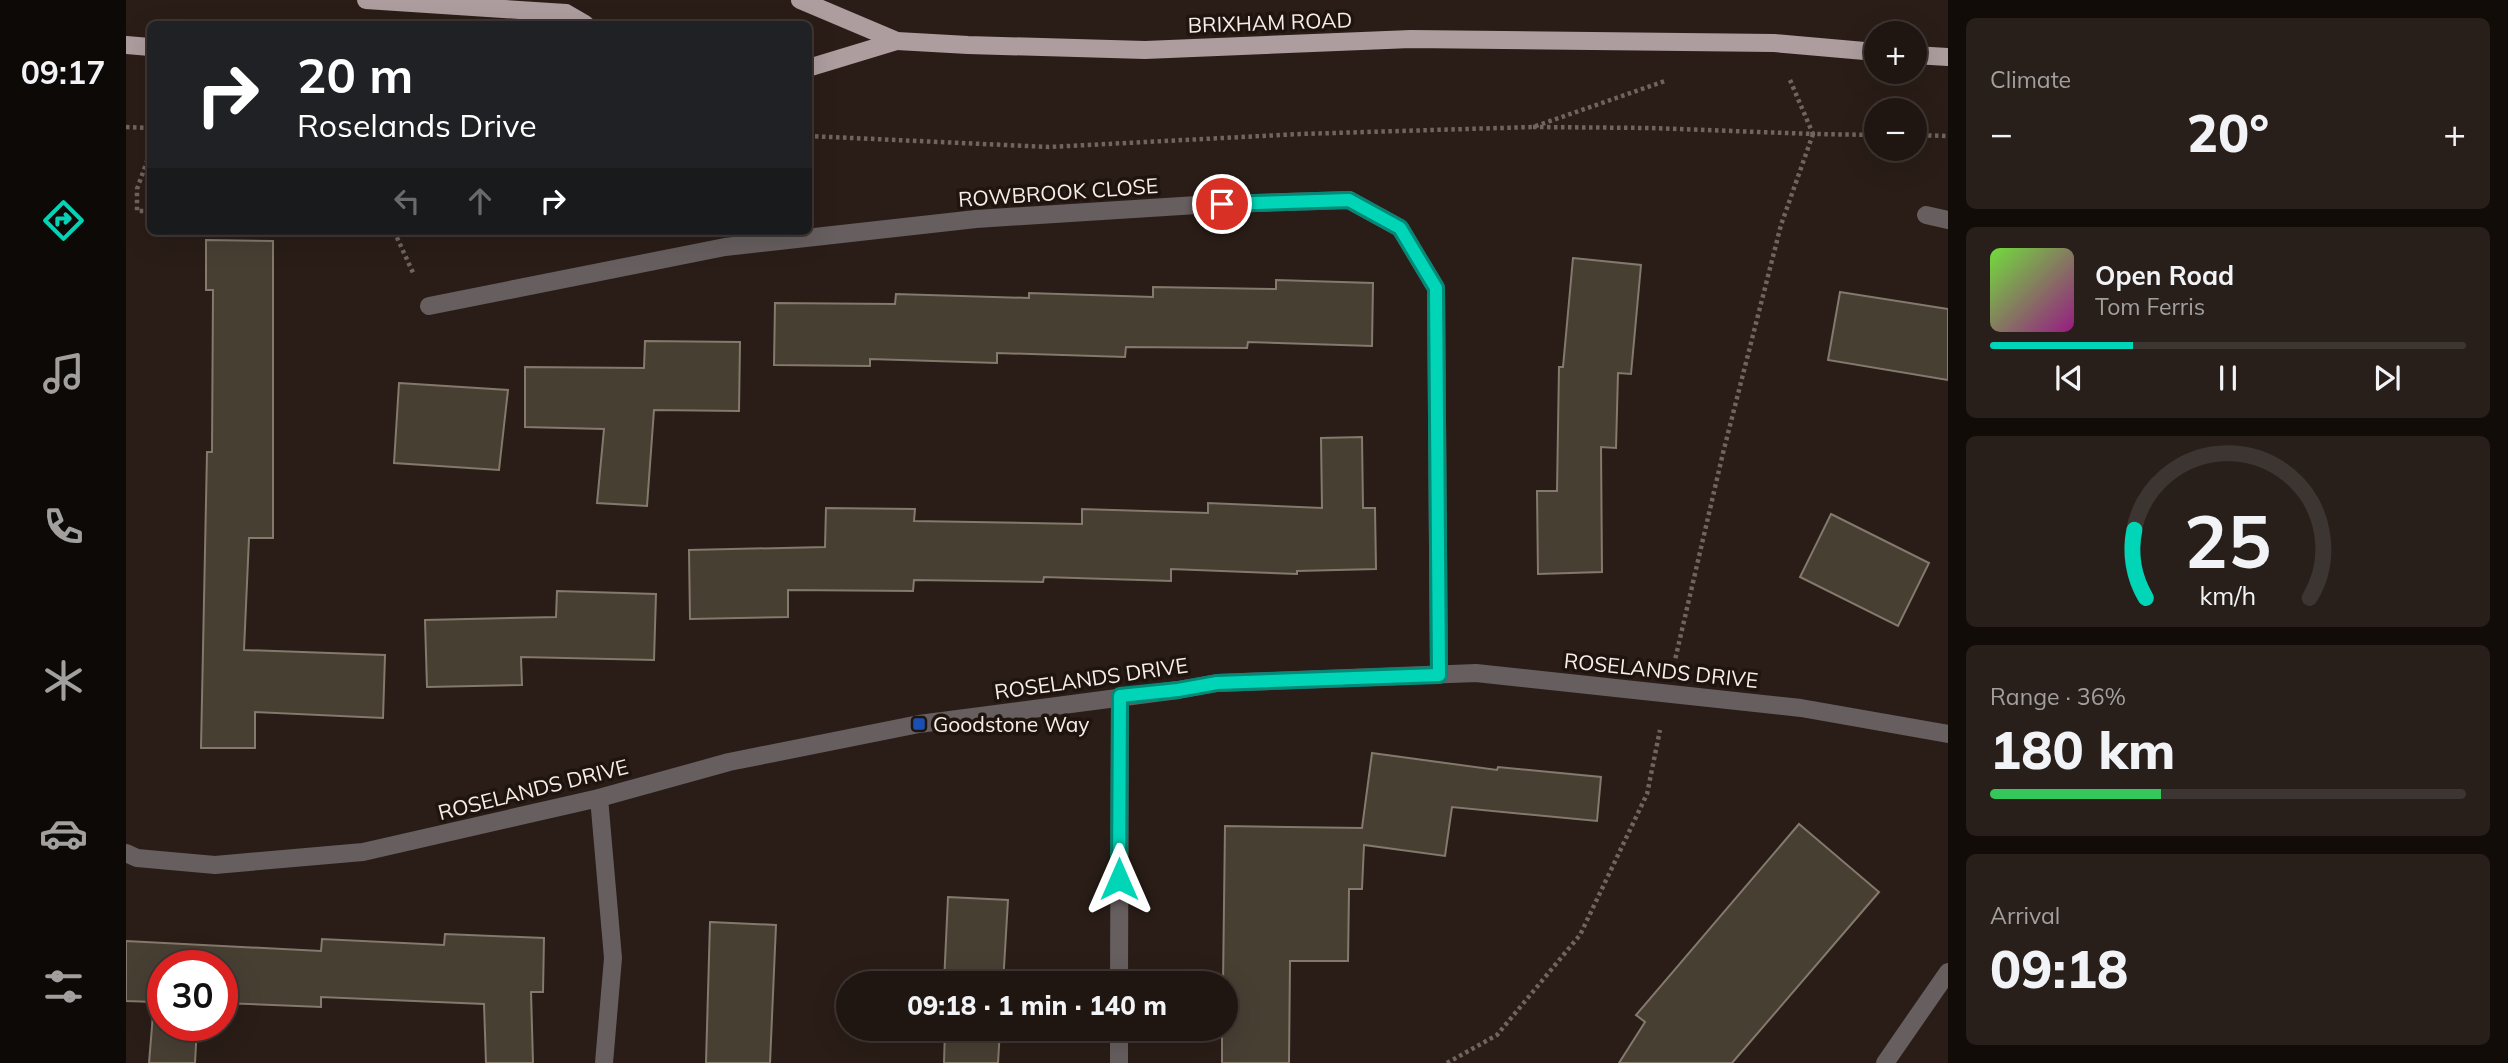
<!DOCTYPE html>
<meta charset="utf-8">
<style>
body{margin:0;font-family:Mulish,sans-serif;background:#281f1a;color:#f1f3f6;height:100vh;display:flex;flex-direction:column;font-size:26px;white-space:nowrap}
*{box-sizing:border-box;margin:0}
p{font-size:23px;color:#a29f9f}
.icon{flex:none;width:38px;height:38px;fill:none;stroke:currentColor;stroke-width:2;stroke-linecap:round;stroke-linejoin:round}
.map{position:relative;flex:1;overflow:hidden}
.panel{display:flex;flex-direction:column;gap:18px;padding:18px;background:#120c09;width:560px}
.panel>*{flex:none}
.hud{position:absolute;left:21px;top:21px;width:665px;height:214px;border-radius:10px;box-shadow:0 7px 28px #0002,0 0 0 2px #3d3531;background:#202124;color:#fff;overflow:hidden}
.buttons{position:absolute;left:1738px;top:21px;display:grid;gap:14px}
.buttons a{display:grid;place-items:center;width:63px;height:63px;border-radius:50%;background:#201611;box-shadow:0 7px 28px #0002,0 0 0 2px #3d3531;font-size:35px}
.speed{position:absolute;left:21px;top:950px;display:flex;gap:14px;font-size:35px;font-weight:700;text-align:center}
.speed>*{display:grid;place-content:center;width:91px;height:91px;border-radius:50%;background:#201611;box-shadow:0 7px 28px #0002,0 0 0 2px #3d3531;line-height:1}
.speed .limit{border:10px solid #d22;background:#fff;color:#111}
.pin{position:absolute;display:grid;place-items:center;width:60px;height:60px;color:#fff;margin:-30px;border:4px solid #fff;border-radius:50%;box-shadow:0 2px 7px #0007}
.me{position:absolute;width:77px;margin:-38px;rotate:0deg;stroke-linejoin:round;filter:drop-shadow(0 0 5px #0008)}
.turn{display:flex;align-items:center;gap:24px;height:147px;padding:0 35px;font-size:32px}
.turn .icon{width:91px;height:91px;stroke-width:2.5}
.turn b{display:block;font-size:49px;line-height:60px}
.lanes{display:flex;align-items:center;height:66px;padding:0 35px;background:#0003;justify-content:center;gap:35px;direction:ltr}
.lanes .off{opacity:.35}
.big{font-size:52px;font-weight:800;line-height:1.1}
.panel .widget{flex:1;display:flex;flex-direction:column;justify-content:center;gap:10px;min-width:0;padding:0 24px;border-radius:10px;background:#281f1a}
.panel .dial{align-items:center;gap:0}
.dial svg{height:182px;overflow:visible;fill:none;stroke:#3d3531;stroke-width:7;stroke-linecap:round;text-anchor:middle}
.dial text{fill:#f1f3f6;stroke:none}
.song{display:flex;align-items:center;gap:21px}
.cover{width:84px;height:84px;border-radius:10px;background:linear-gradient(135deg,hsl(100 70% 55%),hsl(310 70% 35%))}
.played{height:7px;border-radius:4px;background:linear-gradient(90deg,#00d5b7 30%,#3d3531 30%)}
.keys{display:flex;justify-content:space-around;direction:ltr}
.heat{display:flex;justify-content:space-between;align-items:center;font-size:38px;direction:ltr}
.charge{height:10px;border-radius:5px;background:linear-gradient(90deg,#34c759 36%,#3d3531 0)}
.trip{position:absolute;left:710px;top:971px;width:402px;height:70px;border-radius:35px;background:#201611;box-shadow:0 7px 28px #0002,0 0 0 2px #3d3531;font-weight:800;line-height:70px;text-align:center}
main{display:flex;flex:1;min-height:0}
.menu{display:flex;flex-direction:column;width:126px;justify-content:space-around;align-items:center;background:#0d0907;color:#a29f9f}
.menu .icon{width:49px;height:49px}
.menu .current{color:#00d5b7}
.menu b{font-size:32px;color:#f1f3f6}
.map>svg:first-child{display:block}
.building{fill:#483f33;stroke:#83796c;stroke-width:2}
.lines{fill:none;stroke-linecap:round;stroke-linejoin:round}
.path{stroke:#6f645e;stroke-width:4.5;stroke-dasharray:3.5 3.5;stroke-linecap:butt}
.street{stroke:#665e5f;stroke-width:18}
.primary{stroke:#ad9d9e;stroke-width:18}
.route-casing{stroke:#008a77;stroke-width:18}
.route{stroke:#00d5b7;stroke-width:12}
.transit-dot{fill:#1a4fb4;stroke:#20140e;stroke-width:2.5}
.labels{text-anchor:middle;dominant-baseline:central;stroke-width:7;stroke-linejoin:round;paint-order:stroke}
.street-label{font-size:21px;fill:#f7eeea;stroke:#20140e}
.poi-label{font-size:21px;fill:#f7eeea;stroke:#20140e;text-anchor:start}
</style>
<main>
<nav class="menu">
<b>09:17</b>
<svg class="icon current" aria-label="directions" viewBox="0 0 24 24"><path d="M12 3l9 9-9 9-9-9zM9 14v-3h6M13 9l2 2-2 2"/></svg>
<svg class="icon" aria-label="music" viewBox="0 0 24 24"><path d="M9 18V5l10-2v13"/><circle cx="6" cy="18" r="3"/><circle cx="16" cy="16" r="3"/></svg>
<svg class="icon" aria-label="phone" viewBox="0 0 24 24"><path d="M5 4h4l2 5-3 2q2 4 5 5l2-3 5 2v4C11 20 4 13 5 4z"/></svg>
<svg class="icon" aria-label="climate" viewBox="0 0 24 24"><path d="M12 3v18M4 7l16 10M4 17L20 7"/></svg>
<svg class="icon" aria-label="car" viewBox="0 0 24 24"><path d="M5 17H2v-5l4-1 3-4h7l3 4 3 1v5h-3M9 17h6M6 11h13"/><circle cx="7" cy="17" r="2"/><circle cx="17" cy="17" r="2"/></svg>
<svg class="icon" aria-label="filters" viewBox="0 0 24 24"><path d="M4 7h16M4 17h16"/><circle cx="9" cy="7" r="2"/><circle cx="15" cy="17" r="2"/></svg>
</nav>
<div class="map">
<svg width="1822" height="1063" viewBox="0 0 1822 1063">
<rect width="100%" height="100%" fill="#2a1d17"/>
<g class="building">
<path d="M 80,240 L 147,241 L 147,538 L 123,538 L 118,650 L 259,655 L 257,718 L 129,712 L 129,748 L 75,748 L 81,452 L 86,452 L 87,290 L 80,290 Z"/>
<path d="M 1447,258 L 1515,265 L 1505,374 L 1492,373 L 1490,448 L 1475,447 L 1476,572 L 1412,574 L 1411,491 L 1431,491 L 1433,367 L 1437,367 Z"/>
<path d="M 1150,280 L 1247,283 L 1246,346 L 1122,342 L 1121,348 L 1000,347 L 999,357 L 871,353 L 871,363 L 744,359 L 744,366 L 648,365 L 649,303 L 769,304 L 770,294 L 903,298 L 903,293 L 1027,297 L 1027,287 L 1150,289 Z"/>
<path d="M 1714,292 L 1822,309 L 1822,380 L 1702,360 Z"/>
<path d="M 519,341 L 614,342 L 613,411 L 528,410 L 521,506 L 471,503 L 478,429 L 399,427 L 399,367 L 518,368 Z"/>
<path d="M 273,383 L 382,390 L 373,470 L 268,463 Z"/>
<path d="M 1236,437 L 1237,508 L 1249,508 L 1250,569 L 1171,571 L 1171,574 L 1045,569 L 1045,581 L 918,577 L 917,582 L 788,580 L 787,591 L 662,590 L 662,617 L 564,619 L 563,550 L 699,547 L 700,508 L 789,509 L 788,521 L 956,524 L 956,509 L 1082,513 L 1082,503 L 1196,508 L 1195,438 Z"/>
<path d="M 1705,514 L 1803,563 L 1772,626 L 1674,577 Z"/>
<path d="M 431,591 L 530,594 L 528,660 L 395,657 L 396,685 L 301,687 L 299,620 L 430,617 Z"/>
<path d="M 1246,753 L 1371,770 L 1372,767 L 1475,777 L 1471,821 L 1326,807 L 1319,856 L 1238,845 L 1236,889 L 1223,889 L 1222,961 L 1164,961 L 1163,1063 L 1096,1063 L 1096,1029 L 1101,1029 L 1101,984 L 1097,984 L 1099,826 L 1236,828 Z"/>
<path d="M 1673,824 L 1753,892 L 1606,1063 L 1493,1063 L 1519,1022 L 1510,1015 Z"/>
<path d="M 822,897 L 882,900 L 877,984 L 818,983 Z"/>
<path d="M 584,922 L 650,925 L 644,1063 L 580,1063 Z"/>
<path d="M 319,934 L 418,938 L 417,992 L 405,992 L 407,1063 L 360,1063 L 358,1004 L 195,997 L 195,1007 L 96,1003 L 96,966 L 37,966 L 37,1026 L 71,1026 L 69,1063 L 23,1063 L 28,1002 L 0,1001 L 0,941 L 195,951 L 196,939 L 318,945 Z"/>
<path d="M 819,1029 L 874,1029 L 872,1063 L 818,1063 Z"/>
</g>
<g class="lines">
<g class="path">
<path d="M 1664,80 L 1687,134 L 1750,135"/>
<path d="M 0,127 L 24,128"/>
<path d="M 1407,127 L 1526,128 L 1687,134 L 1655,225 L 1597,453 L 1549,660"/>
<path d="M 1788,135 L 1822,136"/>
<path d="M 682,136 L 923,147 L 1174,134 L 1407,127 L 1539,81"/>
<path d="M 24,153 L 11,189 L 11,211 L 24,211"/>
<path d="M 268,231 L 288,275"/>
<path d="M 1321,1063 L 1371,1035 L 1454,935 L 1521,794 L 1534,730"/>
</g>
<g class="street">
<path d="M 1800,215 L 1822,220"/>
<path d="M 303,306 L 599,247 L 850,219 L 1071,205 L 1223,200 L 1274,228 L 1310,288 L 1313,675"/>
<path d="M 473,798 L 487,958 L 478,1063"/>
<path d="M 0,853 L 11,858 L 89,865 L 237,852 L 473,798 L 603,762 L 793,724 L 1052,690 L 1091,683 L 1350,673 L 1675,708 L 1822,734"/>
<path d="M 993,984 L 994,697"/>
<path d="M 993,1063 L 993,1029"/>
<path d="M 1759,1063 L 1822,972"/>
</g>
<g class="primary">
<path d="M 240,0 L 440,13 L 459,24"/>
<path d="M 674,0 L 771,41 L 842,45 L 1019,50 L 1285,39 L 1648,43 L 1750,52"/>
<path d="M 0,45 L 24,47"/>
<path d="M 1788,55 L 1822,57"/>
<path d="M 682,68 L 771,41"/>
</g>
</g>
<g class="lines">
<g class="route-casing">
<path id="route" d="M 993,879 L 994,696 L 1052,690 L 1091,683 L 1313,675 L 1310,288 L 1274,228 L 1223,200 L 1096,204"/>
</g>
<use href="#route" class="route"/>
</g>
<rect class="transit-dot" x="786" y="717" width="14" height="14" rx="3.5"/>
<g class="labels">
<g class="street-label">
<text transform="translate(1144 22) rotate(-2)">BRIXHAM ROAD</text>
<text transform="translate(932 192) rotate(-4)">ROWBROOK CLOSE</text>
<text transform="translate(1535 670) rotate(6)">ROSELANDS DRIVE</text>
<text transform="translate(965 678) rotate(-8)">ROSELANDS DRIVE</text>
<text transform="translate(407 789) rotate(-14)">ROSELANDS DRIVE</text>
</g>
<g class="poi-label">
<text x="807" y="724">Goodstone Way</text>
</g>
</g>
</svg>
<div class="buttons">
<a>+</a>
<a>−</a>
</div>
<div class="speed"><div class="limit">30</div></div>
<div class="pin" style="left:1096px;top:204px;background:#d93025"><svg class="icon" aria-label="arrive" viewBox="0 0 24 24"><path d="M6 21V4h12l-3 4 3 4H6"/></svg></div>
<svg class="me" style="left:993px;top:879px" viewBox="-20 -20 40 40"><path d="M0-17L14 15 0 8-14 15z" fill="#00d5b7" stroke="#fff" stroke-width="4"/></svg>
<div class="trip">09:18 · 1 min · 140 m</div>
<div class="hud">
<div class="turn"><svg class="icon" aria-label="right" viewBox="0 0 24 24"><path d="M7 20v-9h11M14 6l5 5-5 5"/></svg><div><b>20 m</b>Roselands Drive</div></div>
<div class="lanes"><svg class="icon off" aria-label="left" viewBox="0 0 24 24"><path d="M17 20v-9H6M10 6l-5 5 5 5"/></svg><svg class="icon off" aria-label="ahead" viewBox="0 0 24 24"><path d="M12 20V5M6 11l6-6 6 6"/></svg><svg class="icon" aria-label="right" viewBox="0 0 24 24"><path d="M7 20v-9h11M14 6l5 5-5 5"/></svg></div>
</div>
</div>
<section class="panel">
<div class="widget"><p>Climate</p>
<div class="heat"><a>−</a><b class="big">20°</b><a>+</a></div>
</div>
<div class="widget">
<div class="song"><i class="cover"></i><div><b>Open Road</b><p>Tom Ferris</p></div></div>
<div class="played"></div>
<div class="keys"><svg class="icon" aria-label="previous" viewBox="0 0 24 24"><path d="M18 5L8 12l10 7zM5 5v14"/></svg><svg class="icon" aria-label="pause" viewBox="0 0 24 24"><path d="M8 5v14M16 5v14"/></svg><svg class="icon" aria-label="next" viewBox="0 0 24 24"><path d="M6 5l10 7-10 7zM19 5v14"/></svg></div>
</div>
<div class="widget dial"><svg viewBox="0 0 100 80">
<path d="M14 69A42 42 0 1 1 86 69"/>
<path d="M14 69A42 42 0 0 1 9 39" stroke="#00d5b7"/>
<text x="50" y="56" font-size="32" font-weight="700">25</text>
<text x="50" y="72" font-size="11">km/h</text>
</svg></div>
<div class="widget"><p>Range · 36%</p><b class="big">180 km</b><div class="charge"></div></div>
<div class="widget"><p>Arrival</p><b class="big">09:18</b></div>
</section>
</main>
